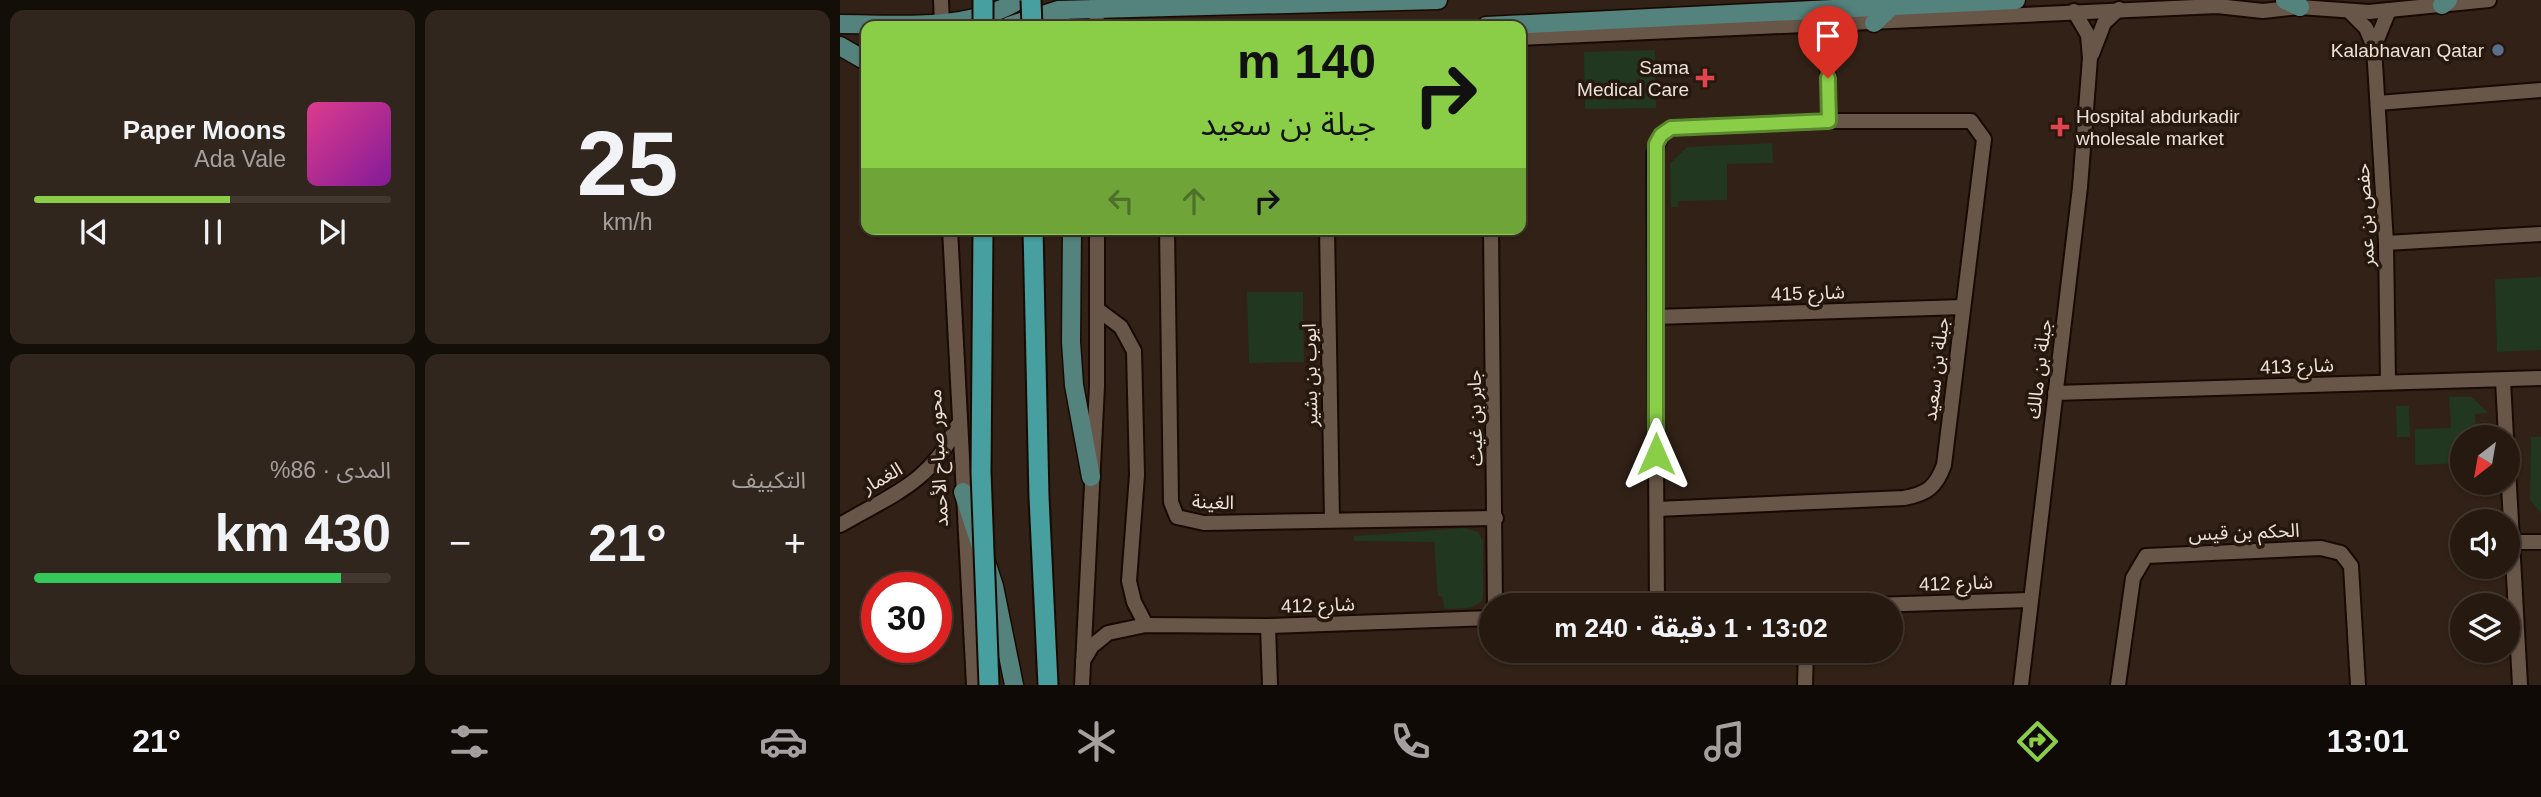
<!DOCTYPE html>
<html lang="ar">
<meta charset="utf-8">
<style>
body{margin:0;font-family:Helvetica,"Noto Sans Arabic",sans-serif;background:#31261e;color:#f1f3f6;direction:rtl;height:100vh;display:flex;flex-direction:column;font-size:26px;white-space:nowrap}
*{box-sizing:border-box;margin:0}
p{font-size:23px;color:#a3a09f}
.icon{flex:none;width:38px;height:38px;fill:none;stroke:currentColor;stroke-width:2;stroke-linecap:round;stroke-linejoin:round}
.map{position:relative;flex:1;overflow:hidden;direction:ltr}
.sheet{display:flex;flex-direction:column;gap:10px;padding:10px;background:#140e09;width:840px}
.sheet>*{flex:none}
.top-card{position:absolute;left:21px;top:21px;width:665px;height:214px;border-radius:14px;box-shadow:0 2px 5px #0004,0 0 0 2px #423830;direction:rtl;background:#8ace47;color:#111;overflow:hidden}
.needle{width:46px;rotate:211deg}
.buttons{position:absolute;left:1610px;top:425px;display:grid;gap:14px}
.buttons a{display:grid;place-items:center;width:70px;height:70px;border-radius:50%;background:#251910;box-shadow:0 2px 5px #0004,0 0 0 2px #423830;font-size:35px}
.speed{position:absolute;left:21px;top:572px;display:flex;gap:14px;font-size:35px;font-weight:700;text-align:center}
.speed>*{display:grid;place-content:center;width:91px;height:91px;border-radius:50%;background:#251910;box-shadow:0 2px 5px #0004,0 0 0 2px #423830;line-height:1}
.speed .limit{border:10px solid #d22;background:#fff;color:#111}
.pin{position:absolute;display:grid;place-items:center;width:60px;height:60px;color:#fff;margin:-72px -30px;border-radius:50% 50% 50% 0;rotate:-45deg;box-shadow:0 0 7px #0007}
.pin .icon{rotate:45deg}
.me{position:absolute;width:77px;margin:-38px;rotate:0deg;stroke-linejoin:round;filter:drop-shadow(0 0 5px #0008)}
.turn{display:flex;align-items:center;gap:24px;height:147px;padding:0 35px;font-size:32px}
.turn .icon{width:91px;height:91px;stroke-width:2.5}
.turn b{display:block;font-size:49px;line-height:60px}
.lanes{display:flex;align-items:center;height:66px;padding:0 35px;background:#0003;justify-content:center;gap:35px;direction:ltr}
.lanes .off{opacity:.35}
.big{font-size:52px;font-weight:700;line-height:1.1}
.sheet .widget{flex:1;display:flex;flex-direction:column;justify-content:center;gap:10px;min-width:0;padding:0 24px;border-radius:14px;background:#31261e}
.sheet .dial{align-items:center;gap:0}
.dial b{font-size:91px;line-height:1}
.song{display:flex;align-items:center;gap:21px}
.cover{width:84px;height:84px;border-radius:10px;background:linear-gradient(135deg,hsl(330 70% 55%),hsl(290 70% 35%))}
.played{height:7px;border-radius:4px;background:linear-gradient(90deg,#8ace47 55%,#423830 55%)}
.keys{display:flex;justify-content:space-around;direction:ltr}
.heat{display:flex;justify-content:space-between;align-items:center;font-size:38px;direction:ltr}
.charge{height:10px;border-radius:5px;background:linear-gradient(90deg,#34c759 86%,#423830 0)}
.sheet .tiles{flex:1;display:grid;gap:10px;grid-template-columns:repeat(2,1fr)}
.trip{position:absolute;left:639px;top:593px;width:424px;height:70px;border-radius:35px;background:#251910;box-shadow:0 2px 5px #0004,0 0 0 2px #423830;font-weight:700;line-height:70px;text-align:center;direction:rtl}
.tab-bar{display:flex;height:112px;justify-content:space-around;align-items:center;background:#0f0a06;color:#a3a09f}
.tab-bar .icon{width:49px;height:49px}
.tab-bar .on{color:#8ace47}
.tab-bar b{font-size:32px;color:#f1f3f6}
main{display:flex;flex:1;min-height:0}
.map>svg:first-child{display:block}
.green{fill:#22371f}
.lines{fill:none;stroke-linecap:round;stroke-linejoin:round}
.minor-casing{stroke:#180a02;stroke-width:18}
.major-casing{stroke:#180a02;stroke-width:21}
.highway-casing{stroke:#180a02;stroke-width:23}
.minor{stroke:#685649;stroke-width:14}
.major{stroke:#54827d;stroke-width:18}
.highway{stroke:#479f9f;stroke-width:19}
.highway-bridge-casing{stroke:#180a02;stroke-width:23;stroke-linecap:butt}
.highway-bridge{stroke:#479f9f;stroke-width:19}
.route-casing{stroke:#5a862e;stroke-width:18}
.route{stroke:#8ace47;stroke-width:12}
.service-dot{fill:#5c6f8a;stroke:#26180c;stroke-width:2.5}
.health-dot{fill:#e0444e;stroke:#26180c;stroke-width:2.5}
.labels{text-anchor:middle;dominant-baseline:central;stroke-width:7;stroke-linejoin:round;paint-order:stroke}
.poi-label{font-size:19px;fill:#ece2da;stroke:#26180c;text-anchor:end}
.street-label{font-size:19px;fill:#ece2da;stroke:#26180c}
</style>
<main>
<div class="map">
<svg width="1701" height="685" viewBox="0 0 1701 685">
<rect width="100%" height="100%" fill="#312116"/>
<g class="green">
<path d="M 815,50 L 816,108 L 745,109 L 744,52 Z"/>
<path d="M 932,143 L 933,163 L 887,164 L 887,200 L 838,201 L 838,207 L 831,207 L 830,164 L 847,147 Z"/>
<path d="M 1701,277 L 1701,350 L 1657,352 L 1655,279 Z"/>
<path d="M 407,292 L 463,292 L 464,362 L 409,363 Z"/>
<path d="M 1609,397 L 1632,397 L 1648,413 L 1635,414 L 1636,437 L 1622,438 L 1622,463 L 1575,465 L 1575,429 L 1611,428 Z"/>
<path d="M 1556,406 L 1569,406 L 1570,437 L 1557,437 Z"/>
<path d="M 1691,437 L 1701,437 L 1701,513 L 1690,500 Z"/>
<path d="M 625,528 L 638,532 L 643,541 L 643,599 C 634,611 618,608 604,609 L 603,597 L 598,596 L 594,542 L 514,541 L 514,536 Z"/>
</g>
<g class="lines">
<g class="minor-casing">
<g id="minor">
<path d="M 101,0 L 102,26"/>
<path d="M 256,0 L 257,26"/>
<path d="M 1509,11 L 1526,28 L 1534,47 L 1546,243 L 1548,382"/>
<path d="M 968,26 C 993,52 988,87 989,121"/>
<path d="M 681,38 L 1377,6 L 1423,11 L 1460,7 L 1529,12 L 1649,0"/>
<path d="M 1534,47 L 1549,10"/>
<path d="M 1252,54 L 1264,23 L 1279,9"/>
<path d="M 987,57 L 1014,23"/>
<path d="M 1538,103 L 1701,90"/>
<path d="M 110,229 L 134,685"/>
<path d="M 327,229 L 331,502 L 337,517 L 364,523 L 656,518"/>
<path d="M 487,229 L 492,520"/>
<path d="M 651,229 L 655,606"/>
<path d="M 1546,243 L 1701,234"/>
<path d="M 257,309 L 281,327 L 294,351 L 297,475 L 289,581 L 294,602 L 306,625"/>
<path d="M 815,317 L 1123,307"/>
<path d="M 1663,380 L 1666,438"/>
<path d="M 1215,393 L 1701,378"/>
<path d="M 1668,468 L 1680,685"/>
<path d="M 817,509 L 1064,498 C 1087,494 1096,487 1104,465 L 1144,139 L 1131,121 L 989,121 L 831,128 L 821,135 L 814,154 L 817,606"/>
<path d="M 0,525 C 51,495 91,483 117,426"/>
<path d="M 1672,542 L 1701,542"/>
<path d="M 1001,606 L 1190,600"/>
<path d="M 428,626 L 430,685"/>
<path d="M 243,661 L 252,646 L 268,633 L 306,625 L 428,626 L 651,618"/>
<path d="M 242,685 L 257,386 L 257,229"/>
<path d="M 965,685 L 966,651"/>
<path d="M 1181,685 L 1240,187 L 1250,58 L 1248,35 L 1234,11"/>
<path d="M 1278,685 L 1293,578 L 1306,556 L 1481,548 L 1501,553 L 1511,566 L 1518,685"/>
</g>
</g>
<g class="major-casing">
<g id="major">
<path d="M 1445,0 L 1460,7"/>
<path d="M 1602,5 L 1608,0"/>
<path d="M 195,15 L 224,26"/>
<path d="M 1034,23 L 1053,5"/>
<path d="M 0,24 C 58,24 128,32 179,0"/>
<path d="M 169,26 L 218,10 L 598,0"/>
<path d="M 646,26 L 1176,0"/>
<path d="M 0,46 L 26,61"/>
<path d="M 232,229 L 231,342 L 234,385 L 251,477"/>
<path d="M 123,492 L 154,586 L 174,685"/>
</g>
</g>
<g class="highway-casing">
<path id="highway" d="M 193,229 L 199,497 L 208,685"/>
</g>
<use href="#minor" class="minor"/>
<use href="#major" class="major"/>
<use href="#highway" class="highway"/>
<g class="highway-bridge-casing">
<g id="highway-bridge">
<path d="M 143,0 L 143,26"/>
<path d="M 191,0 L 192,26"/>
<path d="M 143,229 L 141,472 L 149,685"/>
</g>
</g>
<use href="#highway-bridge" class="highway-bridge"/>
</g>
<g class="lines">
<g class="route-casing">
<path id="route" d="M 816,454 L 816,144 L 821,135 L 831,128 L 989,121 L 988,78"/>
</g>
<use href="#route" class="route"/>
</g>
<circle class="service-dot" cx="1658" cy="50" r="7"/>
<g class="health-dot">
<path d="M861.5 67.5h7v7h7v7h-7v7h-7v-7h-7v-7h7z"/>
<path d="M1216.5 116.5h7v7h7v7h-7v7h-7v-7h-7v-7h7z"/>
</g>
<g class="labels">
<g class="poi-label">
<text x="1644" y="50">Kalabhavan Qatar</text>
<text x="849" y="67">Sama<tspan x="849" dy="22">Medical Care</tspan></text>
<text x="1236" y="116" text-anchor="start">Hospital abdurkadir<tspan x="1236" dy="22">wholesale market</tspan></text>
</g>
<g class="street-label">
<text transform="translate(1525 215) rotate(-93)">حفص بن عمر</text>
<text transform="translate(968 293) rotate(-2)">شارع 415</text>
<text transform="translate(1457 366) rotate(-2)">شارع 413</text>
<text transform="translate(1096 369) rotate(-83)">جبلة بن سعيد</text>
<text transform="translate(1199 369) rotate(-83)">جبلة بن مالك</text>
<text transform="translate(470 375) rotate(-91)">ايوب بن بشير</text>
<text transform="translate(635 418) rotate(-91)">جابر بن غيث</text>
<text transform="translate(98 458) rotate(-93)">محور صباح الأحمد</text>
<text transform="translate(42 478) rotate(-30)">الغمار</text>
<text transform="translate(373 502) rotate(2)">الغينة</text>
<text transform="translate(1404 532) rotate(-2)">الحكم بن قيس</text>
<text transform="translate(1116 583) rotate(-2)">شارع 412</text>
<text transform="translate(478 605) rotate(-2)">شارع 412</text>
</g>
</g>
</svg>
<div class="buttons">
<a><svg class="needle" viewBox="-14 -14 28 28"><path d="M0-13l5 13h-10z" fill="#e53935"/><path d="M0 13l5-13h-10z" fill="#a3a09f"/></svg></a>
<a><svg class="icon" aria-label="sound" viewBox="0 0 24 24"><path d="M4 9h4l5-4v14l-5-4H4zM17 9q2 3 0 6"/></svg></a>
<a><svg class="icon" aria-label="layers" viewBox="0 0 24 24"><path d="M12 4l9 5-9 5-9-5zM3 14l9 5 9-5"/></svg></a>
</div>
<div class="speed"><div class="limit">30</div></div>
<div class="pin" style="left:988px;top:78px;background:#d93025"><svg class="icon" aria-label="arrive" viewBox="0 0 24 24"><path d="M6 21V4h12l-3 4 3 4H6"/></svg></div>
<svg class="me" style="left:816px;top:454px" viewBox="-20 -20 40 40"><path d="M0-17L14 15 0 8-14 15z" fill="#8ace47" stroke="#fff" stroke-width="4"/></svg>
<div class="trip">13:02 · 1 دقيقة · 240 m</div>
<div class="top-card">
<div class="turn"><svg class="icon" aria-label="right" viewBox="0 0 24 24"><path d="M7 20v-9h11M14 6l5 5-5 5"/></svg><div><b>140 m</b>جبلة بن سعيد</div></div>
<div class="lanes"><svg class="icon off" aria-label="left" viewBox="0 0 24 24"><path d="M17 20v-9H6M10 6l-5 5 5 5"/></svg><svg class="icon off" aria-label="ahead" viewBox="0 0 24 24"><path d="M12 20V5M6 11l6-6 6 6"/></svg><svg class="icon" aria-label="right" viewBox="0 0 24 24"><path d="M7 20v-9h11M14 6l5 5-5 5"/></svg></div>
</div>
</div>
<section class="sheet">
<div class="tiles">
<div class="widget dial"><b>25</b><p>km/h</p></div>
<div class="widget">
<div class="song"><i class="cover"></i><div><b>Paper Moons</b><p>Ada Vale</p></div></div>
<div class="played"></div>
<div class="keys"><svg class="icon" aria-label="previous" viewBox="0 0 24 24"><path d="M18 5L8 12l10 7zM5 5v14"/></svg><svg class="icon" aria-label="pause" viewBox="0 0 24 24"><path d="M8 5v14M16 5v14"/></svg><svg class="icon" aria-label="next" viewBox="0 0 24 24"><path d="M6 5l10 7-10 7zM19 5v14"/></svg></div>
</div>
<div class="widget"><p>التكييف</p>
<div class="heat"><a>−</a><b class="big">21°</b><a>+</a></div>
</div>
<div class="widget"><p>المدى · 86%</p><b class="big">430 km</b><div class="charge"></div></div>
</div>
</section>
</main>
<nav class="tab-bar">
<b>13:01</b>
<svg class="icon on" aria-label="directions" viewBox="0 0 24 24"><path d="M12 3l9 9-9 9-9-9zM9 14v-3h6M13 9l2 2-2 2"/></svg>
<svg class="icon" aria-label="music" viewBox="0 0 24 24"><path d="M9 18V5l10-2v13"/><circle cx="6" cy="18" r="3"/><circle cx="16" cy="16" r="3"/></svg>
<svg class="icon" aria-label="phone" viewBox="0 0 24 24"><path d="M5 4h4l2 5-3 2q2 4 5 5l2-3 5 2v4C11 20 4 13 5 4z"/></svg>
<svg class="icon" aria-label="climate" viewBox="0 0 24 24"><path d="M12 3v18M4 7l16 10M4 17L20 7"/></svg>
<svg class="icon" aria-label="car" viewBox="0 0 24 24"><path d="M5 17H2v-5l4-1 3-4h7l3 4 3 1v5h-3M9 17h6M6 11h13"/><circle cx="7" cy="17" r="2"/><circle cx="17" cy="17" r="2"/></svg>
<svg class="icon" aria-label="filters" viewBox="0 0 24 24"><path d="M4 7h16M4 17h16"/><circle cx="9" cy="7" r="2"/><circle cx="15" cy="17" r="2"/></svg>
<b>21°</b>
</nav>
